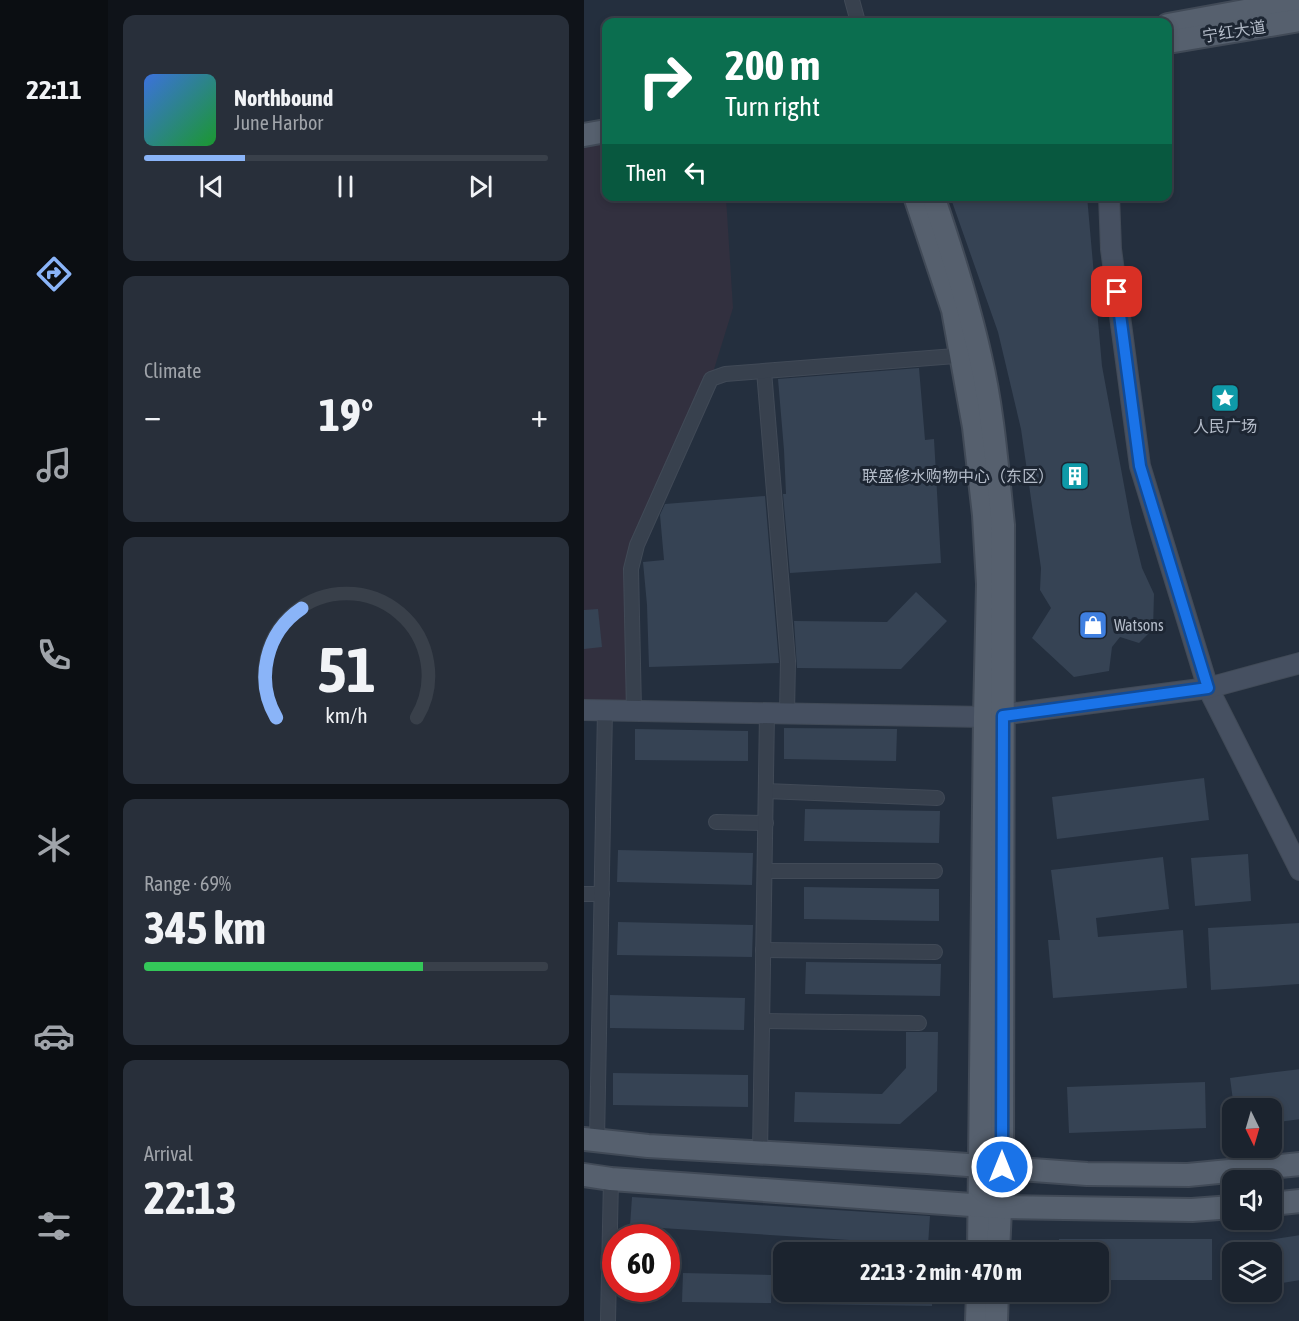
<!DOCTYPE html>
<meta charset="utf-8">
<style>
body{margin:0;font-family:"Asap Condensed","Noto Sans SC",sans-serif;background:#282f3a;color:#f1f3f6;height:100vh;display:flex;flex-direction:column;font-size:22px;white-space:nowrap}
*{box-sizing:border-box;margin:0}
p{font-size:20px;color:#a0a4aa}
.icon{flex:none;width:33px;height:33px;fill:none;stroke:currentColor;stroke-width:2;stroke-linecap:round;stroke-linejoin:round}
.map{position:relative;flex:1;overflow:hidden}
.drawer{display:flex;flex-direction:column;gap:15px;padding:15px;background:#0f1319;width:476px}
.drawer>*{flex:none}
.guide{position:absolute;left:18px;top:18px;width:570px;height:183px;border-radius:12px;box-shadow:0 3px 9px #0003,0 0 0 2px #39404a;background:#0b6e4f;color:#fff;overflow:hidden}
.needle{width:39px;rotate:175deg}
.controls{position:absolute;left:638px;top:1098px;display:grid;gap:12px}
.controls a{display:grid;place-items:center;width:60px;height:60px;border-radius:12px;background:#1b232e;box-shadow:0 3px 9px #0003,0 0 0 2px #39404a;font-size:30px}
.speed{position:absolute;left:18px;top:1224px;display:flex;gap:12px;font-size:30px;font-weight:700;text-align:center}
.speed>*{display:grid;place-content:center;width:78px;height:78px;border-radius:50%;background:#1b232e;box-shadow:0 3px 9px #0003,0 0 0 2px #39404a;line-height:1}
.speed .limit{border:9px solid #d22;background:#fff;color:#111}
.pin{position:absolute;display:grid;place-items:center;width:51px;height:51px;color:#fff;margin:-26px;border-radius:12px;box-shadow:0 3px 9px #0006}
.me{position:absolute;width:66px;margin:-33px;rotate:0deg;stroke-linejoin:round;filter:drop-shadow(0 0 4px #0008)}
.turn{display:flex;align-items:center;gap:21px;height:126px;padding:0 24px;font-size:27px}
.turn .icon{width:78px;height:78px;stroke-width:2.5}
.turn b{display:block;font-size:42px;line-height:51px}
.then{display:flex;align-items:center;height:57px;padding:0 24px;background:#0003;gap:12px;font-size:22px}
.big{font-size:45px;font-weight:700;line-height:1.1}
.drawer .tile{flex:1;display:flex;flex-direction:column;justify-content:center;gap:9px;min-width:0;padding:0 21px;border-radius:12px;background:#282f3a}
.drawer .dial{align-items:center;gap:0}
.dial svg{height:156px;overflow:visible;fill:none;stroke:#39404a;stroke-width:7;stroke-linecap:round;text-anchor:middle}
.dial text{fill:#f1f3f6;stroke:none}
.song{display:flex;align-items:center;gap:18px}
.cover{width:72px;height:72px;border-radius:9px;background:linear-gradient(135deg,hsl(220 70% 55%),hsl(130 70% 35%))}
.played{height:6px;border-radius:3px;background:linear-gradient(90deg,#8ab4f8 25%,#39404a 25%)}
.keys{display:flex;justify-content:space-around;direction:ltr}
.heat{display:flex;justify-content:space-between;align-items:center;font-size:33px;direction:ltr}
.charge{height:9px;border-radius:4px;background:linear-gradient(90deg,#34c759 69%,#39404a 0)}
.trip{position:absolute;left:189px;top:1242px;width:336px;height:60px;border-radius:12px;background:#1b232e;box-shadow:0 3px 9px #0003,0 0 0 2px #39404a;font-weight:700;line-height:60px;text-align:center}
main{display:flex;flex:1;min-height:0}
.tabs{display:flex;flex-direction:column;width:108px;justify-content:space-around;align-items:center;background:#0b0e12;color:#a0a4aa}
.tabs .icon{width:42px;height:42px}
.tabs .selected{color:#8ab4f8}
.tabs b{font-size:27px;color:#f1f3f6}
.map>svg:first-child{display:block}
.medical{fill:#32303f}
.building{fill:#364354}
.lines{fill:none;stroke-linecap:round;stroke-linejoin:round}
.street-casing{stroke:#414a57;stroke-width:16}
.secondary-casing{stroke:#414a57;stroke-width:22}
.primary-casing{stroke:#414a57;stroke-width:26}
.street{stroke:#38414e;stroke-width:14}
.secondary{stroke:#465061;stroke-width:20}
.primary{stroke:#56606e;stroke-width:22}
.route-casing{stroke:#114b97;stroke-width:15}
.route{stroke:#1a73e8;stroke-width:10}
.labels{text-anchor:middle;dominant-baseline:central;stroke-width:6;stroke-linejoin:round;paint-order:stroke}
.street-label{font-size:16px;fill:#b4bcc9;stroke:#1d2633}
.poi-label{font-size:16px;fill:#b4bcc9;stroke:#1d2633}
</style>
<main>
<nav class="tabs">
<b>22:11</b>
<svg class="icon selected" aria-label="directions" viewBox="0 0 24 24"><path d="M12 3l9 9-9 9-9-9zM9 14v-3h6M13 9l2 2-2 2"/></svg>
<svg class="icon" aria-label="music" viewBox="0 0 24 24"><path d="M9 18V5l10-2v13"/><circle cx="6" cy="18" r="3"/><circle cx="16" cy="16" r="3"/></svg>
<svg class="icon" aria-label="phone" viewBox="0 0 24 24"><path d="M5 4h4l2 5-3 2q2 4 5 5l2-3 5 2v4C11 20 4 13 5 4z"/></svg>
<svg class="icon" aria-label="climate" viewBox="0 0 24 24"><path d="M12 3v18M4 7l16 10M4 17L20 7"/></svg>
<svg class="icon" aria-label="car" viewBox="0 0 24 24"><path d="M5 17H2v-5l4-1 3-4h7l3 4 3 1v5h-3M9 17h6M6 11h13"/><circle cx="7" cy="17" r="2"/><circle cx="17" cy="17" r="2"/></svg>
<svg class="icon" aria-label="filters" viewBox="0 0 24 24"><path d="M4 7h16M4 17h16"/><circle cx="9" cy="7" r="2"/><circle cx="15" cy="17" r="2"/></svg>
</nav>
<section class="drawer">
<div class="tile">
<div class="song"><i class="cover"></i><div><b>Northbound</b><p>June Harbor</p></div></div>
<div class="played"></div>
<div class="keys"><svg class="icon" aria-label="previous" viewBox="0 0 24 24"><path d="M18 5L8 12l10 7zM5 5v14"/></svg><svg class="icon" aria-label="pause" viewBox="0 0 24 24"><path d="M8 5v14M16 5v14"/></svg><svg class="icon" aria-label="next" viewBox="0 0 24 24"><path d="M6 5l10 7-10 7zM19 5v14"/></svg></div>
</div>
<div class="tile"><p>Climate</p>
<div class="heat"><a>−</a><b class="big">19°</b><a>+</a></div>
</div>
<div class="tile dial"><svg viewBox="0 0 100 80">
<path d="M14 69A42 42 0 1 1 86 69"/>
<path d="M14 69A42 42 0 0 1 27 13" stroke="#8ab4f8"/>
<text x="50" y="56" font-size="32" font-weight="700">51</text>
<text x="50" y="72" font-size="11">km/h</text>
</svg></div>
<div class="tile"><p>Range · 69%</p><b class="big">345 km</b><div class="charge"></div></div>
<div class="tile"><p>Arrival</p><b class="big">22:13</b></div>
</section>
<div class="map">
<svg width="716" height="1321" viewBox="0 0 716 1321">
<rect width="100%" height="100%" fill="#242f3e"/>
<path class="medical" d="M 22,131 L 22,196 L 142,197 L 149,308 L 127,379 L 53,545 L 50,711 L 0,710 L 0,135 Z"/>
<g class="building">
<path d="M 366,196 L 503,196 L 518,366 L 547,523 L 558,568 L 570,594 L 569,629 L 555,643 L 536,637 L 528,647 L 525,671 L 490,677 L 448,638 L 467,608 L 456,590 L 457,568 L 437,429 L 414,332 Z"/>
<path d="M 335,368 L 341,440 L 350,439 L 357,563 L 206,573 L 199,494 L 202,494 L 200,450 L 194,379 Z"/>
<path d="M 181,496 L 195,663 L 65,667 L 63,605 L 59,562 L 80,560 L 76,515 L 81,504 Z"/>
<path d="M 332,592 L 363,621 L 317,669 L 213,668 L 210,621 L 303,622 Z"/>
<path d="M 14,609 L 18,647 L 0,649 L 0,610 Z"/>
<path d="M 200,728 L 313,729 L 312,761 L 200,759 Z"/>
<path d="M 51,729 L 164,731 L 164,761 L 51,760 Z"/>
<path d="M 620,778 L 625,820 L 473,839 L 468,797 Z"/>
<path d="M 221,809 L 356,811 L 355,843 L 220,841 Z"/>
<path d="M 34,850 L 169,853 L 168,885 L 33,882 Z"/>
<path d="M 664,854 L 667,901 L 611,906 L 607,858 Z"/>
<path d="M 579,857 L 585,909 L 512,918 L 514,937 L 599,930 L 603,988 L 469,998 L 464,940 L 476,940 L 467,870 Z"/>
<path d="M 220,887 L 355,889 L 355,921 L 220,919 Z"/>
<path d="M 34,922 L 169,925 L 168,957 L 33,955 Z"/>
<path d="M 716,923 L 716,984 L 627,990 L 624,928 Z"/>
<path d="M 222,962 L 357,964 L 356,996 L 221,994 Z"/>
<path d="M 26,995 L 161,998 L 160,1030 L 26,1028 Z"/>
<path d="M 322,1032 L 354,1032 L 353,1091 L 316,1124 L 210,1122 L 211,1092 L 298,1094 L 322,1068 Z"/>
<path d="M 716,1069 L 716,1119 L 687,1123 L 687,1108 L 650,1108 L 646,1078 Z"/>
<path d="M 29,1073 L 164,1075 L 164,1107 L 29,1105 Z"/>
<path d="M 621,1082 L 622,1128 L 485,1133 L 483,1087 Z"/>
<path d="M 48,1197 L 346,1216 L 344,1245 L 46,1226 Z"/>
<path d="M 716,1235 L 716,1280 L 692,1284 L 684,1240 Z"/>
<path d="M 475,1239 L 628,1239 L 628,1280 L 514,1280 L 514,1252 L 475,1252 Z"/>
<path d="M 99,1273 L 188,1275 L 187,1303 L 98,1302 Z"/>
<path d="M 217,1292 L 348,1292 L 348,1306 L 217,1304 Z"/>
</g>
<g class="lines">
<g class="street-casing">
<g id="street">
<path d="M 268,0 L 274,22"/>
<path d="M 180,371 L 204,661 L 203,713"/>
<path d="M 50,711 L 47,569 L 53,545 L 127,379 L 141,374 L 384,355"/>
<path d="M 182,791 L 353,798"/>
<path d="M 132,822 L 182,823"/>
<path d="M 181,871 L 351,871"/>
<path d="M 0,894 L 18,894"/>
<path d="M 179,950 L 351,952"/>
<path d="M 178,1021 L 335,1023"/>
<path d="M 13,1141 L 21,710"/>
<path d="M 176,1153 L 183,713"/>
<path d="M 24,1321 L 27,1179"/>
</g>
</g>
<g class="secondary-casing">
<g id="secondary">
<path d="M 525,196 L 527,249 L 556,466 L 624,688 L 716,870"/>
<path d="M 0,710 L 401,717 L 624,688 L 716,663"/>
</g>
</g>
<g class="primary-casing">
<g id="primary">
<path d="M 584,25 L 716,1"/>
<path d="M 584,42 L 716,20"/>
<path d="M 0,135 L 22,131"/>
<path d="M 331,196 L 369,310 L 390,427 L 400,515 L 404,584 L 401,717 L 395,1252"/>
<path d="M 349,196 C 367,249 384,302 396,356 C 409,411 413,469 419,525 L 418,1167 L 414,1252"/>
<path d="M 0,1139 L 64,1146 L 343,1162 L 503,1174 L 604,1175 L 716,1164"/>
<path d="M 0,1175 L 27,1179 L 415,1207 L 608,1210 L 648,1207"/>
<path d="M 687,1204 L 716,1201"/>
<path d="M 393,1321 L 394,1292"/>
<path d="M 412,1321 L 413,1292"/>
</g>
</g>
<use href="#street" class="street"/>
<use href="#secondary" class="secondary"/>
<use href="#primary" class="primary"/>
</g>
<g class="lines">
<g class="route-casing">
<path id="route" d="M 418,1167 L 419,716 L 624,688 L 556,466 L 533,292"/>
</g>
<use href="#route" class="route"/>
</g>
<defs>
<g id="sight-square" transform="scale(1.5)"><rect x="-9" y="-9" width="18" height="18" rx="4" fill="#0f9aa8" stroke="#1d2633"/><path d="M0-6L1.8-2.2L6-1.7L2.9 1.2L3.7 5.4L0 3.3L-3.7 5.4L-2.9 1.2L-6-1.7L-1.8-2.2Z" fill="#fff"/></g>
<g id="building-square" transform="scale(1.5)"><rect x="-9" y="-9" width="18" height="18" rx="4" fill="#0f9aa8" stroke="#1d2633"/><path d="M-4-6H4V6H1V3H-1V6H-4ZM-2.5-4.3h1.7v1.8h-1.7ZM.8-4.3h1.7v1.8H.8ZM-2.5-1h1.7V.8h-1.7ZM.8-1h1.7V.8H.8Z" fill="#fff"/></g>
<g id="shop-square" transform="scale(1.5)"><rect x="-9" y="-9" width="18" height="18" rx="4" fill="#3f7fe0" stroke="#1d2633"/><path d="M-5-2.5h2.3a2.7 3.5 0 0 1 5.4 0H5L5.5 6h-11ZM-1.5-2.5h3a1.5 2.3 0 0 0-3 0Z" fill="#fff"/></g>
</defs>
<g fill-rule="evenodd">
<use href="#sight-square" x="641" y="398"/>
<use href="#building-square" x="491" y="476"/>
<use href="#shop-square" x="509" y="625"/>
</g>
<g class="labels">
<g class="street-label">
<text transform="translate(650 31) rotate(-9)">宁红大道</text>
</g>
<g class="poi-label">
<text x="641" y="426">人民广场</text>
<text x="470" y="476" text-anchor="end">联盛修水购物中心（东区）</text>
<text x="530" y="625" text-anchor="start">Watsons</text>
</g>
</g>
</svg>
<div class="controls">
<a><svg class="needle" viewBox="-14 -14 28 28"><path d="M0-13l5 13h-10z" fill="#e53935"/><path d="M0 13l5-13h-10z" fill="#a0a4aa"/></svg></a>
<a><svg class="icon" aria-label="sound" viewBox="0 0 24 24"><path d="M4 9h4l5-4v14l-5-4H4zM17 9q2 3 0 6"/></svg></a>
<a><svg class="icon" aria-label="layers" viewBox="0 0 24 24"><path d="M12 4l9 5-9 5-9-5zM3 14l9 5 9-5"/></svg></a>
</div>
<div class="speed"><div class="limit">60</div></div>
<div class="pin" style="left:533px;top:292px;background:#d93025"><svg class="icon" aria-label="arrive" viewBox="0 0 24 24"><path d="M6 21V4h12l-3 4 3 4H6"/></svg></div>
<svg class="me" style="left:418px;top:1167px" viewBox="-20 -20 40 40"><circle r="17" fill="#1a73e8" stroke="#fff" stroke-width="3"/><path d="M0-11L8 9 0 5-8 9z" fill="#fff"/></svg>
<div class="trip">22:13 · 2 min · 470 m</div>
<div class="guide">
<div class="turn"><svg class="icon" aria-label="right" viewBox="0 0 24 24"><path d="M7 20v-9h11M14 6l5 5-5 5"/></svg><div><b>200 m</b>Turn right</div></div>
<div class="then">Then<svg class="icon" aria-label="left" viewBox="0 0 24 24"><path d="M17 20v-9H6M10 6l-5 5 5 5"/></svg></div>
</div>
</div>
</main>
